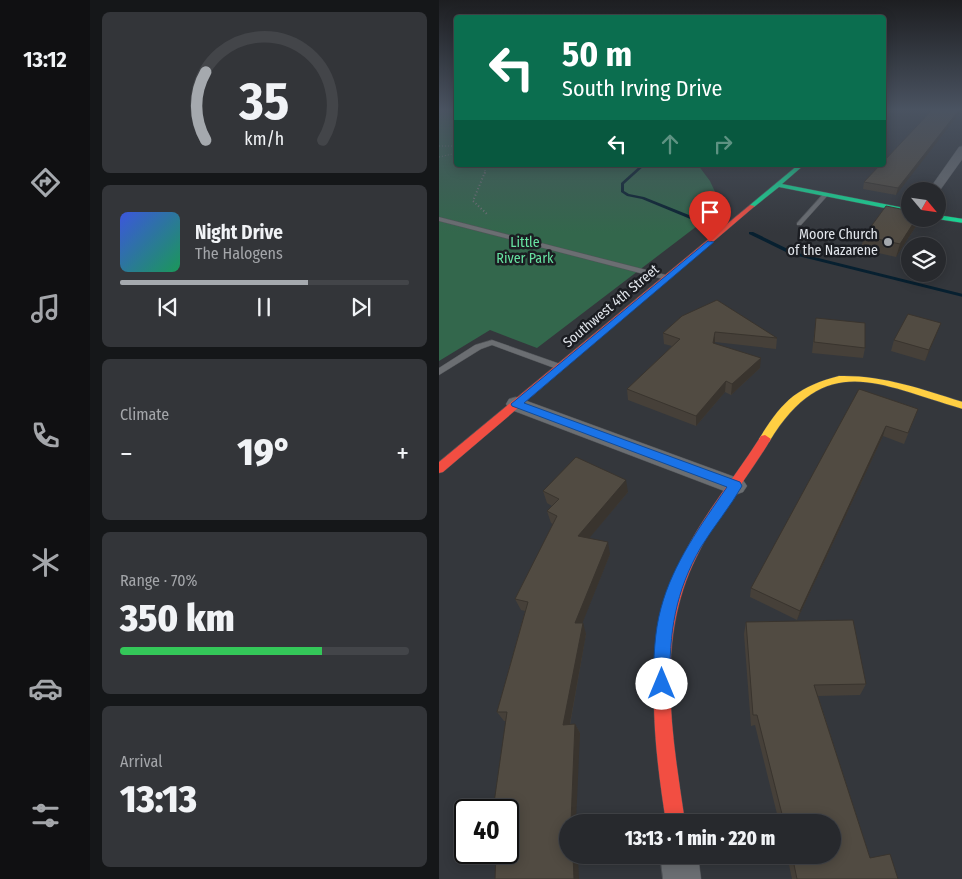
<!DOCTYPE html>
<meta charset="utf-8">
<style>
body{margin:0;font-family:"Fira Sans Condensed",sans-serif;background:#333539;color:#f1f3f6;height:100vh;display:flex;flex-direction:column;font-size:19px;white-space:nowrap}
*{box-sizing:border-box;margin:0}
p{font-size:16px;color:#a4a6aa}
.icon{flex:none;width:28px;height:28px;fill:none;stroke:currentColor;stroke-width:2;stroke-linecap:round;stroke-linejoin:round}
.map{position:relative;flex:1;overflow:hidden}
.side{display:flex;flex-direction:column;gap:12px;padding:12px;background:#151719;width:349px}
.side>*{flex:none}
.banner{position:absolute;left:15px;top:15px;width:432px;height:152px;border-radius:5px;box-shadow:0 2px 12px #0003,0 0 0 1px #434549;background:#0b6e4f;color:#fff;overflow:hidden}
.needle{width:32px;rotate:119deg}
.controls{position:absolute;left:462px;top:182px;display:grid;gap:10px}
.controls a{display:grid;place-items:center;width:45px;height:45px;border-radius:50%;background:#27292d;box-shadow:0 2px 12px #0003,0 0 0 1px #434549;font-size:25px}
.speed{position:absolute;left:15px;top:799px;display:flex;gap:10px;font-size:25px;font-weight:700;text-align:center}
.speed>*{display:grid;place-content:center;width:65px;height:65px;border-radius:50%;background:#27292d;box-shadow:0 2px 12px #0003,0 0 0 1px #434549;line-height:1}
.speed .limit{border:2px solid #111;border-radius:8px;background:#fff;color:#111}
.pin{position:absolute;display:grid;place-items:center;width:42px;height:42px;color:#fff;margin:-51px -21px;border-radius:50% 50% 50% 0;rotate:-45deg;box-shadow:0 0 5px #0007}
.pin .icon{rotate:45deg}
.me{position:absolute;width:55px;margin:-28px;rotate:0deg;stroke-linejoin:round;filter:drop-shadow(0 0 4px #0008)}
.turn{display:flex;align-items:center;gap:18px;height:105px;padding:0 25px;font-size:22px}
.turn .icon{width:65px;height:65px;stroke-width:2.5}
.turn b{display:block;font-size:35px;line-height:42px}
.lanes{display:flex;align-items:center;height:48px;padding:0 25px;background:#0003;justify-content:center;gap:25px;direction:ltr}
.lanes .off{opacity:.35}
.big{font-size:38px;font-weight:800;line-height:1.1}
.side .widget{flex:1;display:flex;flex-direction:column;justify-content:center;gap:8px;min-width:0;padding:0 18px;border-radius:8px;background:#333539}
.side .dial{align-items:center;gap:0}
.dial svg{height:130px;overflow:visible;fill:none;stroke:#434549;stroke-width:7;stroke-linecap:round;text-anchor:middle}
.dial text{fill:#f1f3f6;stroke:none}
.song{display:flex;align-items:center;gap:15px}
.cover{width:60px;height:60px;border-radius:8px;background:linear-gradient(135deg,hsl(230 70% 55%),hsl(150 70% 35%))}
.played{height:5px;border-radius:2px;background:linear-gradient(90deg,#a5a9ae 65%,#434549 65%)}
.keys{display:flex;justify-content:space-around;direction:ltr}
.heat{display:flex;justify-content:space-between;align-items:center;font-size:28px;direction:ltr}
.charge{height:8px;border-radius:4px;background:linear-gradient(90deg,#34c759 70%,#434549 0)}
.trip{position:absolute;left:120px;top:814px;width:282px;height:50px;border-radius:25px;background:#27292d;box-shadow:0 2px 12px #0003,0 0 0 1px #434549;font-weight:800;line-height:50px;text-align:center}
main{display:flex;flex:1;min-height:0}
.dock{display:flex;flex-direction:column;width:90px;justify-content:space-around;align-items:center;background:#101012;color:#a4a6aa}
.dock .icon{width:35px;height:35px}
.dock .active{color:#a5a9ae}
.dock b{font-size:22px;color:#f1f3f6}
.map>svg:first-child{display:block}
.green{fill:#33674c}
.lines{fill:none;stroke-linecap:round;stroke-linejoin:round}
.stream{fill:#072030;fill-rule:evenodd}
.lane-casing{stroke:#505357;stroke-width:1}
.street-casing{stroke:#505357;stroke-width:1}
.fast-casing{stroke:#505357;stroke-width:1}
.slow-casing{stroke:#505357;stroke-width:1}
.jam-casing{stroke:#505357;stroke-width:1}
.path-far1{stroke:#717378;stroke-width:1;stroke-dasharray:1 2;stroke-linecap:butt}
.path{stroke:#717378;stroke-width:2;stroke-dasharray:1 2.5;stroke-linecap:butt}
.lane{fill:#6b6e72;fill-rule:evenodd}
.street{fill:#6b6e72;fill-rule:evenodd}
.fast{fill:#16e098;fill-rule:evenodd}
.slow{fill:#ffcf43;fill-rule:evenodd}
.jam{fill:#f24e42;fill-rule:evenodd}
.wall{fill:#464039}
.shaded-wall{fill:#39342e}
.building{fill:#514b42;stroke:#39342e}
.route{fill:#1a73e8;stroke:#114b97}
.poi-dot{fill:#a5a9ae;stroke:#1b1d22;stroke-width:2}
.labels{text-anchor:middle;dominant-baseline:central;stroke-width:5;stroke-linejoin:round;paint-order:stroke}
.far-poi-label{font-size:14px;fill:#e2e6ec;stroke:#1b1d22;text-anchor:end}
.far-park-label{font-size:14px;fill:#67e3a1;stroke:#1b1d22}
.far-street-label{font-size:14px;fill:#e2e6ec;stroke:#1b1d22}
</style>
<main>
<nav class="dock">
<b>13:12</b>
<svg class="icon active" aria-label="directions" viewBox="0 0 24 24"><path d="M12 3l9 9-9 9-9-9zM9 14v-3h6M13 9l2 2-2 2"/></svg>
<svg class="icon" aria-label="music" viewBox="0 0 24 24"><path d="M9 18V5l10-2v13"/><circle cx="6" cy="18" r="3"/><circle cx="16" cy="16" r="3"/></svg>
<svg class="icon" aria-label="phone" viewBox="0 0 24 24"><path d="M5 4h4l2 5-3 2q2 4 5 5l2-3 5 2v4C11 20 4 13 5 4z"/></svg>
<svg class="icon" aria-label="climate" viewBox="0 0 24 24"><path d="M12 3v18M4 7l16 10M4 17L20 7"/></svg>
<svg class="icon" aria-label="car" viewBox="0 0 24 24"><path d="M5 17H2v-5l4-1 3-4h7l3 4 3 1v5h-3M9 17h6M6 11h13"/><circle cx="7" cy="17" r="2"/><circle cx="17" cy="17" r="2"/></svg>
<svg class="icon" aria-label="filters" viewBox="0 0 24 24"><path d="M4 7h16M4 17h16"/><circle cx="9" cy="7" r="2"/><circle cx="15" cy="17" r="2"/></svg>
</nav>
<section class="side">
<div class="widget dial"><svg viewBox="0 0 100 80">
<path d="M14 69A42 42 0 1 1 86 69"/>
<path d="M14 69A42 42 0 0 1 14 27" stroke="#a5a9ae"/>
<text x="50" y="56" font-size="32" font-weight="700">35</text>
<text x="50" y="72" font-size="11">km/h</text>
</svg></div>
<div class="widget">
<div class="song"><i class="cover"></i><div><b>Night Drive</b><p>The Halogens</p></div></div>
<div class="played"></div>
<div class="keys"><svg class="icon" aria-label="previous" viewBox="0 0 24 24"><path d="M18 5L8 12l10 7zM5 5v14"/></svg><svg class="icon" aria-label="pause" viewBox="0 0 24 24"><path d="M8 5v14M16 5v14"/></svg><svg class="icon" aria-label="next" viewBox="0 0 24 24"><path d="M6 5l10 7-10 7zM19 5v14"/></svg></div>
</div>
<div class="widget"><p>Climate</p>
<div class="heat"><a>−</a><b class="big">19°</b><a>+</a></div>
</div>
<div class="widget"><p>Range · 70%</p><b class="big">350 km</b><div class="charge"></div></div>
<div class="widget"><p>Arrival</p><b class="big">13:13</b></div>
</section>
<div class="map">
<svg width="524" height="879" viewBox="0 0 524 879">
<rect width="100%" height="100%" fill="#34373c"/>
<path class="green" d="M 0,110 L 17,110 L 18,165 L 259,165 L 271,181 L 283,207 L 98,348 L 51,330 L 0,361 Z"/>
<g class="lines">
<g class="stream">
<path d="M 202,165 L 206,165 L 185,184 L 185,191 L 190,194 L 205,197 L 265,221 L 265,223 L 261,223 L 203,199 L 188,196 L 182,192 L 182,183 Z"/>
<path d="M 310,232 L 314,232 L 355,252 L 524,294 L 524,297 L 351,254 L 310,234 Z"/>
</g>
<g class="lane-casing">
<g id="lane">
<path d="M 385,193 L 390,194 L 362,225 L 358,225 L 358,223 Z"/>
<path d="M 0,217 L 231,276 L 232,278 L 228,280 L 0,221 Z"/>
<path d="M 53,340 L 124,365 L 125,367 L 124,369 L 118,369 L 53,345 L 42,349 L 0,375 L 0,368 L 36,345 Z"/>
</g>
</g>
<g class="street-casing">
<g id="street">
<path d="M 524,146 L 524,158 L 499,193 L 499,191 L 489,191 L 520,147 Z"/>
<path d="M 77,397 L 304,480 L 308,486 L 304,492 L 296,495 L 288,492 L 70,409 L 67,404 L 70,399 Z"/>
<path d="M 221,855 L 259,855 L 262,879 L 224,879 Z"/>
</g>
</g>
<g class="fast-casing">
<g id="fast">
<path d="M 359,165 L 365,165 L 343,184 L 471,209 L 471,213 L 340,187 L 315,207 L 311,207 L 311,205 Z"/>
<path d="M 499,215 L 524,219 L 524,223 L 498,219 Z"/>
</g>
</g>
<g class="slow-casing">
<path id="slow" d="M 400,376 C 444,375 482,389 524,402 L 524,409 C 439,385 387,349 330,442 L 322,442 L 320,439 C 343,401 358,387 400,376 Z"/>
</g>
<g class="jam-casing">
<g id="jam">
<path d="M 311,205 L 316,206 L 4,472 L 0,473 L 0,462 Z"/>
<path d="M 326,435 L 332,439 C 308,479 277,515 257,558 C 216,641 233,734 246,822 L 227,822 C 213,734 203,637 245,554 C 266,512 297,476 322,436 Z"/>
</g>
</g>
<g class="path-far1">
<path d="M 0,146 L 18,146"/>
<path d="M 0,157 L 18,153"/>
<path d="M 46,174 L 46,165"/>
</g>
<path class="path" d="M 46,172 L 34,201 L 48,214"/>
<use href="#lane" class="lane"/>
<use href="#street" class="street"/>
<use href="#fast" class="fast"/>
<use href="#slow" class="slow"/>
<use href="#jam" class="jam"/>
</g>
<g class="wall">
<path d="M 493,110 L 457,195 L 424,189 L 425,182 Z"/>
<path d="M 477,226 L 457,257 L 422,249 L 425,236 Z"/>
<path d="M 243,316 L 338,338 L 337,349 L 276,342 L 275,343 L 321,368 L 292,395 L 286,392 L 257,426 L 189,400 L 188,389 L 233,346 L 225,344 L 224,333 Z"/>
<path d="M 377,318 L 426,348 L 424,358 L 373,353 Z"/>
<path d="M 498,333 L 486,361 L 452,351 L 455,340 Z"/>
<path d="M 420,389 L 479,409 L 465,444 L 444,436 L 358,620 L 311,597 L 312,588 Z"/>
<path d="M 104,491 L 189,492 L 150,538 L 171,554 L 143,623 L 147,634 L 131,725 L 136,724 L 141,733 L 129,855 L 136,855 L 139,858 L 57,858 L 49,852 L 69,852 L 67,721 L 65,721 L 58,712 L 86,611 L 82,610 L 76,599 L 114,524 L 112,523 L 108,511 L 113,506 L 108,503 Z"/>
<path d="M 307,622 L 427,684 L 421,695 L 379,696 L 431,858 L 459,879 L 353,879 L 348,855 L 394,855 L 394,822 L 340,822 L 316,725 L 312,726 L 305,634 Z"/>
</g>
<g class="shaded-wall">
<path d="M 520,110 L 523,110 L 457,195 L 459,188 Z"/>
<path d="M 477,219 L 479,219 L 477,226 L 457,257 L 461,244 Z"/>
<path d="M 502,323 L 498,333 L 486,361 L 490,350 Z"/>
<path d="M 276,332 L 276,342 L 273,353 L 274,343 Z"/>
<path d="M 322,358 L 321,368 L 292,395 L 293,384 Z"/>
<path d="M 287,381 L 286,392 L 257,426 L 257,416 Z"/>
<path d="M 447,426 L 444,436 L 358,620 L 361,611 Z"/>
<path d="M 187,480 L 189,492 L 142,548 L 139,536 Z"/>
<path d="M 169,542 L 171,554 L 139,634 L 136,623 Z"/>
<path d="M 144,623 L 147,634 L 129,734 L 124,725 Z"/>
<path d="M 136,724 L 141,733 L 137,822 L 132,822 Z"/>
<path d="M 131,855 L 136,855 L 139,858 L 140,879 L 135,879 Z"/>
</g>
<g class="building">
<path d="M 493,110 L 520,110 L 459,188 L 425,182 L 441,165 L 445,165 L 445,161 Z"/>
<path d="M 447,206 L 471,211 L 471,219 L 477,219 L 461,244 L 425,236 Z"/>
<path d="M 278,300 L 338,338 L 276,332 L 274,343 L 322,358 L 293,384 L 287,381 L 257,416 L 188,389 L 241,339 L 224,333 L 243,316 Z"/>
<path d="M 469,314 L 502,323 L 490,350 L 455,340 Z"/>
<path d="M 377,318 L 426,323 L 426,348 L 375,342 Z"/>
<path d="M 420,389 L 479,409 L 469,433 L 447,426 L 361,611 L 312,588 Z"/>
<path d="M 137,457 L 187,480 L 139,536 L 169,542 L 136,623 L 144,623 L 124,725 L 136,724 L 132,822 L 129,822 L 129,855 L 134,855 L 135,879 L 56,879 L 57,852 L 69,852 L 69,810 L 54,810 L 68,712 L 58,712 L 89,602 L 76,599 L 118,516 L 108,511 L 120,499 L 104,491 Z"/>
<path d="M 414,620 L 427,684 L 375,685 L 431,858 L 451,854 L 459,879 L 358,879 L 353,855 L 394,855 L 394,822 L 345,822 L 318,715 L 314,715 L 307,622 Z"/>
</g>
<linearGradient id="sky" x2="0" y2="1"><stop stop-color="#1d1e21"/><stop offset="0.47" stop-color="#4a5361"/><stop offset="1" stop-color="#4a5361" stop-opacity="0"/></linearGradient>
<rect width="524" height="233" fill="url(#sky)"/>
<path class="route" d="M 269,241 L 275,242 L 85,403 L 301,482 L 303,486 C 291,507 275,526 262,547 C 236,592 230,633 231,684 L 228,690 L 223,692 L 217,690 L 214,684 C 215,659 215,633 222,608 C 234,563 262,525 288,487 L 73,406 L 72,404 Z"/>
<circle class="poi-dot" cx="449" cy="242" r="5"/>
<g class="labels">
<g class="far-poi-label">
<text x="439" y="234">Moore Church<tspan x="439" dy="16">of the Nazarene</tspan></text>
</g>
<g class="far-park-label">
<text x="86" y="242">Little<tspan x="86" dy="16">River Park</tspan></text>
</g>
<g class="far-street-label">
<text transform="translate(172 306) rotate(-40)">Southwest 4th Street</text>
</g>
</g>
</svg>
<div class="controls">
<a><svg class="needle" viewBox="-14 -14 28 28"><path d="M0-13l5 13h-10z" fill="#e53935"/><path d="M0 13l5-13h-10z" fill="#a4a6aa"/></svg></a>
<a><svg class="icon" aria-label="layers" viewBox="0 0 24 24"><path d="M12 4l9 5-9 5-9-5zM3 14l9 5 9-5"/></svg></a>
</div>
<div class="speed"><div class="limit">40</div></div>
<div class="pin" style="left:271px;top:242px;background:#d93025"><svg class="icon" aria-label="arrive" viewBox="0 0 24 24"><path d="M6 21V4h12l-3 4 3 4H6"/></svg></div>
<svg class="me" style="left:223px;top:684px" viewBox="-20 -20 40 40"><circle r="19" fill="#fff"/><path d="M0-13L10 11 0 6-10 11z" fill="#1a73e8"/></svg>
<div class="trip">13:13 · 1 min · 220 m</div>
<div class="banner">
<div class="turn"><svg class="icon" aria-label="left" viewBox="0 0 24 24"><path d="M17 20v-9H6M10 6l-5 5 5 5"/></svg><div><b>50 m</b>South Irving Drive</div></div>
<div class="lanes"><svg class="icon" aria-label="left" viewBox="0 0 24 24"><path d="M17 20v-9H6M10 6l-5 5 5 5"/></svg><svg class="icon off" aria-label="ahead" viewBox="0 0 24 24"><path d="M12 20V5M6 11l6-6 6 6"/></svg><svg class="icon off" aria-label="right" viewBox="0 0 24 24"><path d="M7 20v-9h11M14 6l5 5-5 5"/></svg></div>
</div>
</div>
</main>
